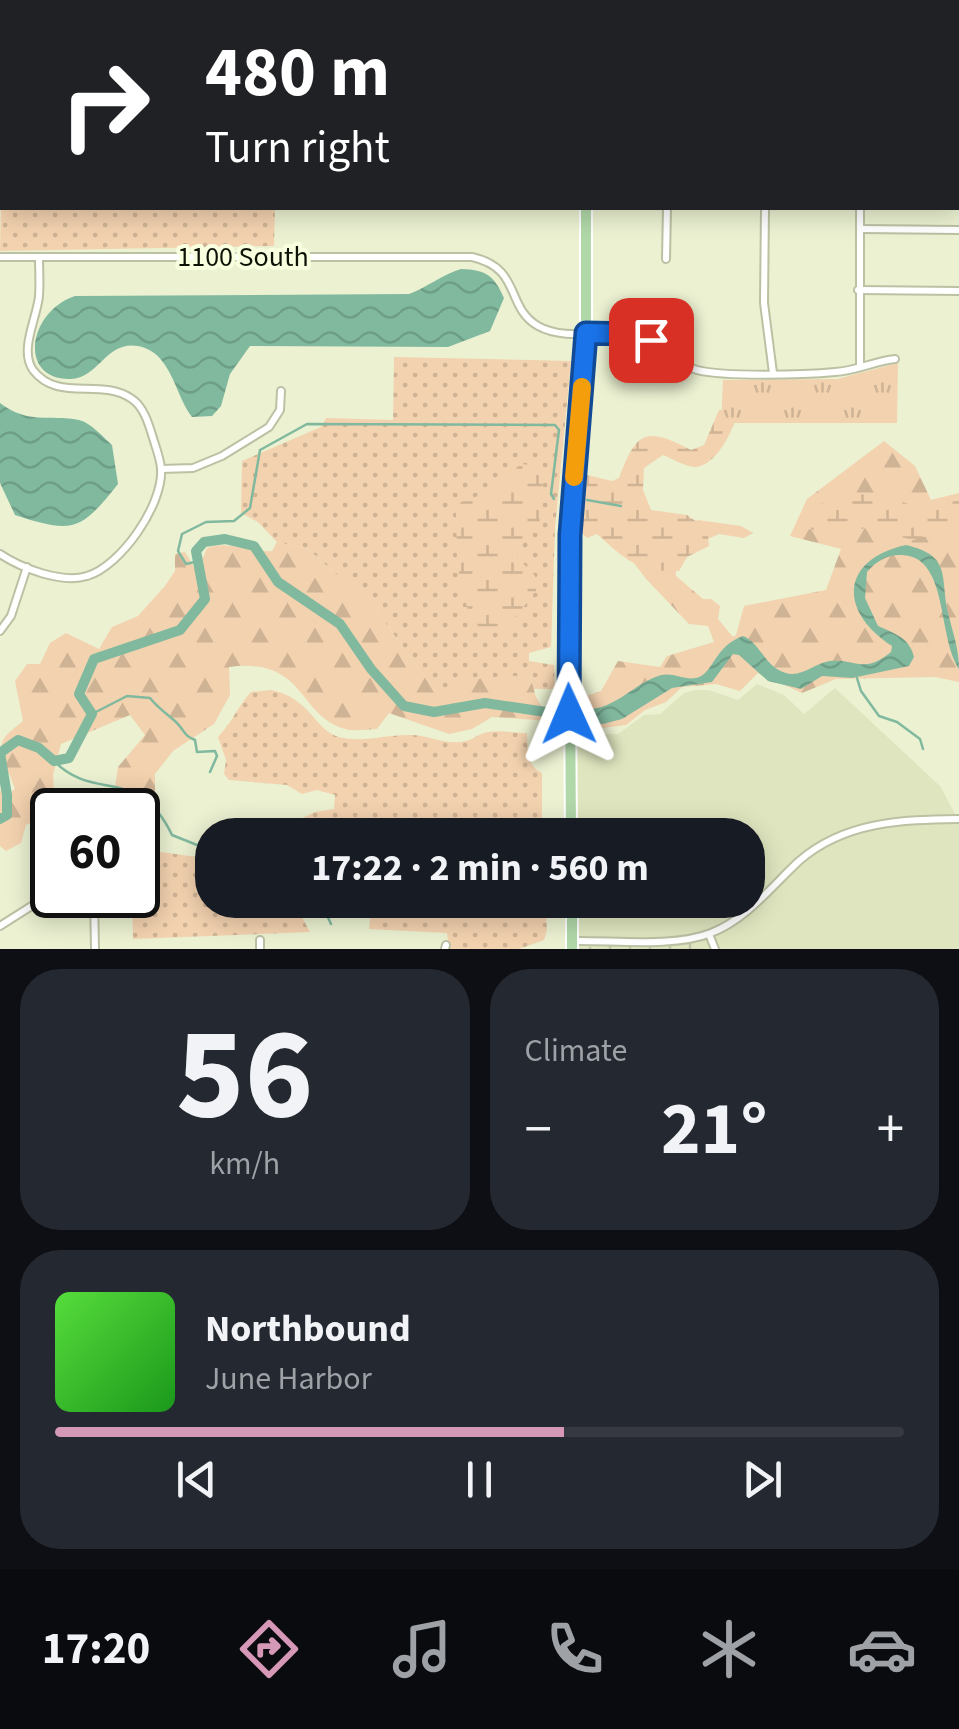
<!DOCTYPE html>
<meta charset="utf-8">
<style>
body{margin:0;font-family:"Source Sans 3",sans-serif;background:#242831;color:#f1f3f6;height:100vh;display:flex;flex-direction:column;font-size:38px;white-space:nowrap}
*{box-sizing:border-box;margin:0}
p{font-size:32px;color:#9ea1a6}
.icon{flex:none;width:55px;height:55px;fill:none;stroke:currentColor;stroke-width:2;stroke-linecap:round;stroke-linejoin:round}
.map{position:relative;height:949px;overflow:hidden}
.side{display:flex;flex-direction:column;gap:20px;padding:20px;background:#0d0f14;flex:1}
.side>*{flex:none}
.banner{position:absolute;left:0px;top:0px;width:960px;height:210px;box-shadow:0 5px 25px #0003;background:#202124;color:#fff;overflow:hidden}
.speed{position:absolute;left:30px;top:788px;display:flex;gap:20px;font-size:50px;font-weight:700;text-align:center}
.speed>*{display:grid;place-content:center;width:130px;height:130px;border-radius:50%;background:#171b24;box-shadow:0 5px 25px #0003;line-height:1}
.speed .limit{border:5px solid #111;border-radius:15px;background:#fff;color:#111}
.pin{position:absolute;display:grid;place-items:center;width:85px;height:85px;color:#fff;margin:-42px;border-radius:20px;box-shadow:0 5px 15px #0006}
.me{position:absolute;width:110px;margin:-55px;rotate:359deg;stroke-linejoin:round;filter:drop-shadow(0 0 8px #0008)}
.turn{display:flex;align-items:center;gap:35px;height:210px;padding:0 40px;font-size:45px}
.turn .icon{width:130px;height:130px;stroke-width:2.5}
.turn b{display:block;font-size:70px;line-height:85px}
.big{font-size:75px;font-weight:700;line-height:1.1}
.side .card{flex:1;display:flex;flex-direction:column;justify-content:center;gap:15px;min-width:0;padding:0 35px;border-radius:40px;background:#242831}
.side .dial{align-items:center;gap:0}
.dial b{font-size:130px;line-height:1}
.song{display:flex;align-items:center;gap:30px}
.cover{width:120px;height:120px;border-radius:15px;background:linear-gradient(135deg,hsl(110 70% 55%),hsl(120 70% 35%))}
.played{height:10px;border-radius:5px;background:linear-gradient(90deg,#d598b6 60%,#363941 60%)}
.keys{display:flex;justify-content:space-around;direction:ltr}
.heat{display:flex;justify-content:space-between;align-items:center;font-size:55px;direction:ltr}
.side .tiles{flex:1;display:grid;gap:20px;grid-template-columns:1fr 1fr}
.card:last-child{grid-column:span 2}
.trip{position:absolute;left:195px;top:818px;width:570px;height:100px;border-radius:40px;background:#171b24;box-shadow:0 5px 25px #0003;font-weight:700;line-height:100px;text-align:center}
.menu{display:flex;height:160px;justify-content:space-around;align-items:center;background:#090b0e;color:#9ea1a6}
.menu .icon{width:70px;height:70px}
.menu .current{color:#d598b6}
.menu b{font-size:45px;color:#f1f3f6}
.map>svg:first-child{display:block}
.built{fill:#dfe6bf}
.industrial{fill:url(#industrial-grid)}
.grass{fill:url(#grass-dots)}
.forest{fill:url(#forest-firs)}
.wetland{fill:url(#wetland-marsh)}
.park{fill:url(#park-tufts)}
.water{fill:url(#water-waves)}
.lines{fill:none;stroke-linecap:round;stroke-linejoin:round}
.stream{stroke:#81b99f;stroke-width:2.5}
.river{stroke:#81b99f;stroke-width:10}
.street-casing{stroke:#bbc1a3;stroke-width:10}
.secondary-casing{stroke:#bbc1a3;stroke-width:11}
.primary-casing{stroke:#fff;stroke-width:14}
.street{stroke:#fff;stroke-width:6}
.secondary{stroke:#d8ecd4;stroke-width:8}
.primary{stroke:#b1d8a9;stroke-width:10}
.route-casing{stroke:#114b97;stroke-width:25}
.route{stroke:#1a73e8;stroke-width:18}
.slow{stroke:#f59e0b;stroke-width:18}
.labels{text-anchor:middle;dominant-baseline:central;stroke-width:8;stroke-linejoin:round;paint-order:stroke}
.street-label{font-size:28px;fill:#0f1106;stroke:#f8ffdf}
</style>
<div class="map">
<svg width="959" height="949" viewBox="0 0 959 949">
<defs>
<pattern id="industrial-grid" width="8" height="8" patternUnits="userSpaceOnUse" patternTransform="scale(2.5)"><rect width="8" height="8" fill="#dfe6bf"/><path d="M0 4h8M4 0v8" fill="none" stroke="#bec4a3"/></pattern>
<pattern id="grass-dots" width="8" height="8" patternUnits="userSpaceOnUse" patternTransform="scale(2.5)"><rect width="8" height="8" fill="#f3d2af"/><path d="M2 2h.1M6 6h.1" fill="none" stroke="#cfb395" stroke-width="1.8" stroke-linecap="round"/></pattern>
<pattern id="forest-firs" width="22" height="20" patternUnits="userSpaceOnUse" patternTransform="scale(2.5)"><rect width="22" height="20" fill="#f3d2af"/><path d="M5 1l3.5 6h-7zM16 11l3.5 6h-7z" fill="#cfb395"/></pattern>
<pattern id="wetland-marsh" width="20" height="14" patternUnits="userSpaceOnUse" patternTransform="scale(2.5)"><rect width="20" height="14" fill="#f3d2af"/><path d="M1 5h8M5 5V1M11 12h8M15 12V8" fill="none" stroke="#cfb395"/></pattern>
<pattern id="park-tufts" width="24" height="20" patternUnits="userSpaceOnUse" patternTransform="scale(2.5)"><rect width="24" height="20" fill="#f3d2af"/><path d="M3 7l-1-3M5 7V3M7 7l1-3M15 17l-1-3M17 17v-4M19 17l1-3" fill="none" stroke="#cfb395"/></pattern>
<pattern id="water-waves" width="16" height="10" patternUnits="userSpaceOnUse" patternTransform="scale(2.5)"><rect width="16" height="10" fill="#81b99f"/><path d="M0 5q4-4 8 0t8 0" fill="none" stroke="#6e9e87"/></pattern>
</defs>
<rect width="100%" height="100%" fill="#ebf1d1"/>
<path class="built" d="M 757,684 L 784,695 L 804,714 L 835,688 L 941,787 L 959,822 L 959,949 L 705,949 L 699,943 L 579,947 L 578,900 L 748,900 L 748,835 L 577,835 L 576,734 L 618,734 L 644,715 L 660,714 L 684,693 L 695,690 L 709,690 L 738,700 Z"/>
<path class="industrial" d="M 699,943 L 705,949 L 579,949 L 579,947 Z"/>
<g class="grass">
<path d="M 0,0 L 172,0 L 172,2 L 2,2 L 0,149 Z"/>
<path d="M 2,160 L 2,208 L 275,208 L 274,246 L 0,251 Z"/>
<path d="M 394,357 L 571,361 L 555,528 L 551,647 L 529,653 L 529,661 L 554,665 L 555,689 L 533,689 L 530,676 L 438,695 L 375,609 L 308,549 L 277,542 L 258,522 L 241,513 L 242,461 L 321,427 L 326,418 L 393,420 Z"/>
<path d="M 271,690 C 311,698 315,731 339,737 C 362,743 384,735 408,735 C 426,734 442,744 461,742 C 471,742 478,733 489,732 C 501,730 515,733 527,733 C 528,748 526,766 542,773 L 542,835 L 292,835 L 298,820 L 315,812 L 334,809 L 335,795 L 317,790 L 302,794 L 287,785 L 229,780 L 224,774 L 226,760 L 218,737 C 233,721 238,706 251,692 Z"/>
<path d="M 146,850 L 212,859 L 212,900 L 303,900 L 302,917 L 310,932 L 133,939 L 132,895 L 138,895 L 138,853 Z"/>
<path d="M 345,900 L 545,900 L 547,930 L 544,940 L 519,949 L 449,949 L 447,933 L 369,929 L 371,912 L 349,908 Z"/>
</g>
<g class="forest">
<path d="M 884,441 L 915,466 L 931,500 L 959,493 L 959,682 L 935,677 L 836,679 L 802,693 L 758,673 L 740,691 L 716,684 L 682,687 L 666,702 L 645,710 L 626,725 L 603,728 L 582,721 L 581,698 L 601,691 L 618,661 L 660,667 L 667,656 L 714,642 L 708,626 L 689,624 L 647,580 L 602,522 L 592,533 L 583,524 L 588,477 L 640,520 L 685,526 L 698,520 L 741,526 L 753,533 L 744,538 L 719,534 L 675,554 L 676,576 L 703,599 L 711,599 L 720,606 L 718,619 L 733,637 L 736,635 L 744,606 L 826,590 L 841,549 L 790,536 L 807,499 Z"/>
<path d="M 277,542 L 308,549 L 375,609 L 438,695 C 462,676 500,676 530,676 L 536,697 L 550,721 L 492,717 L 472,729 L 449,734 L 389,713 L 377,729 C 368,729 353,732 345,729 C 297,715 306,657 229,667 L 230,695 L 214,724 L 173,751 L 155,774 L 155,820 L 142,819 L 138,810 L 132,810 L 114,793 L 118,767 L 145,735 L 130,715 L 61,744 L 53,775 L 55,810 L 26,825 L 21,843 L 6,851 L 0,846 L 0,790 L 4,797 L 15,789 L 9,773 L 0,766 C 0,738 2,738 23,721 L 15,681 L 27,664 L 40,664 L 50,643 L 66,633 L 99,649 L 112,627 L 138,616 L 165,586 L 175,571 L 175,554 L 185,552 L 197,572 L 207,548 C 228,540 250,553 272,551 Z"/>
</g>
<g class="wetland">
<path d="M 719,410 L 728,410 L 736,419 C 730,435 715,467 694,467 C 684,466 673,459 663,455 L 644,468 L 643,490 L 651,510 L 687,515 L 707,529 L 709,546 L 687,557 L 679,571 C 639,573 626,560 597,534 L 587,538 L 582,533 L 587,475 L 612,481 L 619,478 C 637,430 646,427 691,450 L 704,445 Z"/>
<path d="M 520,464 L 532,465 L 543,478 L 539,529 L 519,541 L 517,557 L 535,576 L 536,591 L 507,628 L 482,636 L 471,624 L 457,564 L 456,509 L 461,502 L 498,489 Z"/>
<path d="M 884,494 L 920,509 L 959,500 L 959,527 L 913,540 L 866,528 L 836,534 L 808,529 C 817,487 849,496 884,494 Z"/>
</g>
<path class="park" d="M 898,363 L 897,423 L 721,423 L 723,380 L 837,379 Z"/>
<g class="water">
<path d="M 461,269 C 486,270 494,275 504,298 L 490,331 L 448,347 L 250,346 L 230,374 L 221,406 L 212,416 L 192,417 C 176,397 172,358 145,348 C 107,335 101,378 71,379 C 18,381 27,312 75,296 L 409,294 C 428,287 441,275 461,269 Z"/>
<path d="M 0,403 C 29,425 48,414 79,420 C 91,423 103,437 112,445 L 118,484 C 81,531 73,534 15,515 L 0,483 Z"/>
<path d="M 906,545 C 952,556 940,576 948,613 C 953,633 959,649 959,669 C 937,636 949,557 902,555 C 888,554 876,561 867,572 L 865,598 L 878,626 C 894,633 910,638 914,657 L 909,666 L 852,678 L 822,676 L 801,689 L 768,681 L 739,655 L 733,654 L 712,682 L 672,688 L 622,719 L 603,724 L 553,719 L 554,709 C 572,710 590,712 607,705 C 626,697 642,680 661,675 C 675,672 687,682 699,677 C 714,671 715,646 743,636 C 758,642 763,660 777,669 C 799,683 812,663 830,661 C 856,658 863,675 891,652 L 892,646 C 839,612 839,560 906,545 Z"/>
</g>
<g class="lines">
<g class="stream">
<path d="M 408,1 L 482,0"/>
<path d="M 623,2 L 624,0"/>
<path d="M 0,154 L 2,154"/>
<path d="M 587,500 L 621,506"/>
<path d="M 199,561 L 186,564 L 178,551 L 182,534 L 206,522 L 234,521 L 250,508 L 260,450 L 307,424 L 555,425 L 559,430 L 551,494 L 554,499"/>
<path d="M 857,678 L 861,691 L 879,716 L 897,722 L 920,739 L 923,749"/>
<path d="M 92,714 L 127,696 L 150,698 C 158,708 167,714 176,722 C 185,731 183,735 195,740 L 197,752 L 215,751 L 217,756 L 210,772"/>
<path d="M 54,761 C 95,803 138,764 172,835 L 212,851"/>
<path d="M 320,900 L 331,924"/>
</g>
<path class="river" d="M 0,819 L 7,815 L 7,795 L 0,753 L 18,740 L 39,748 L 54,761 L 69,758 L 92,714 L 79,694 L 94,659 L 180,630 L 205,599 L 196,551 L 204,542 L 225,539 L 254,546 L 278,582 L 340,624 L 371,669 L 404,706 L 434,712 L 485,703 L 566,715"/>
<g class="street-casing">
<g id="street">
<path d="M 782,2 L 783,0"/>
<path d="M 958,45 L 959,44"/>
<path d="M 765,208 L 764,303 L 773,373"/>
<path d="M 860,229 L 959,230"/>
<path d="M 0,257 L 472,257 C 522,268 505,307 538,326 C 565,341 601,330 630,334 C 657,337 671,363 697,370 C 725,377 804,375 835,372 C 856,371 875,361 895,359"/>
<path d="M 666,259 L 667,208"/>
<path d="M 858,290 L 959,291"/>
<path d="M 860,367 L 860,208"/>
<path d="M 161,469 L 193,468 L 222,456 L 269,427 L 280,410 L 281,391"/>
<path d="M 0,554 C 21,568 62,584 87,576 C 121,566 164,504 161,468 C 160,458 156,448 153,438 C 149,425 144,407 132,399 C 101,377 58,403 33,370 C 19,350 37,318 39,296 C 40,283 39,270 39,257"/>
<path d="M 0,631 L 11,616 L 27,567"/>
<path d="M 94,895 L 95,949"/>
<path d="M 0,926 L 52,893"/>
<path d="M 709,934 L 715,949"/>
<path d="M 573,941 C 613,940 673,948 711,933 C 747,919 771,887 799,861 C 845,821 902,820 959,819"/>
<path d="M 260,949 L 260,940"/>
<path d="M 445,949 L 446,945"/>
</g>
</g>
<g class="secondary-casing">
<path id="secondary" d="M 958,91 L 959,91"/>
</g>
<g class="primary-casing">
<g id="primary">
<path d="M 589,2 L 589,0"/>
<path d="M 571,835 L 569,555 L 586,333 L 586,208"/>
<path d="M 572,900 L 572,949"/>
</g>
</g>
<use href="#street" class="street"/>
<use href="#secondary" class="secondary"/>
<use href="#primary" class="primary"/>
</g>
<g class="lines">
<g class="route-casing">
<path id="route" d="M 569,714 L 570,535 L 586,333 L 632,334 L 651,340"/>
</g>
<use href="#route" class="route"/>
<path class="slow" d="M 574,477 L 582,387"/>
</g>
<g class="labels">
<g class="street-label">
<text x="243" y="257">1100 South</text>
</g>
</g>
</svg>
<div class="speed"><div class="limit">60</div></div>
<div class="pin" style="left:651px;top:340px;background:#d93025"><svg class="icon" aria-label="arrive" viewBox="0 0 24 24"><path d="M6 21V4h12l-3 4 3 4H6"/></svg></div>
<svg class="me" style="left:569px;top:714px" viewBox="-20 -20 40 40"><path d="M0-17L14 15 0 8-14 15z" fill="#1a73e8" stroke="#fff" stroke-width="4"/></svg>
<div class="trip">17:22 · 2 min · 560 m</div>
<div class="banner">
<div class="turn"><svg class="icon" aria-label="right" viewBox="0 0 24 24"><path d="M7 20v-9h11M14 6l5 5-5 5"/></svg><div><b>480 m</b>Turn right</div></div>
</div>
</div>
<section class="side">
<div class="tiles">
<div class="card dial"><b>56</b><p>km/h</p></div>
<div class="card"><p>Climate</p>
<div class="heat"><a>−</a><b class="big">21°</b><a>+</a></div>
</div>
<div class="card">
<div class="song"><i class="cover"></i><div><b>Northbound</b><p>June Harbor</p></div></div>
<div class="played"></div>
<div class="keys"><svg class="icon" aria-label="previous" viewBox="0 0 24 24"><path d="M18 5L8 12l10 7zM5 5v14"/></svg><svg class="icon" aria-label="pause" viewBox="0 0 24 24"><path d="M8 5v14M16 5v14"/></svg><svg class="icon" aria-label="next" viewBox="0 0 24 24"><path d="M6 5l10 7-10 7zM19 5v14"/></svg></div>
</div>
</div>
</section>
<nav class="menu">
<b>17:20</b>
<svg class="icon current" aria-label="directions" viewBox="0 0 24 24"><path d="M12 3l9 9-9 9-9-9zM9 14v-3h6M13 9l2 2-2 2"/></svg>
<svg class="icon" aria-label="music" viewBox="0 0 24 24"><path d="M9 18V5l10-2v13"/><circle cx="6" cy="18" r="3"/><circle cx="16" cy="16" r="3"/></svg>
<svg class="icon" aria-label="phone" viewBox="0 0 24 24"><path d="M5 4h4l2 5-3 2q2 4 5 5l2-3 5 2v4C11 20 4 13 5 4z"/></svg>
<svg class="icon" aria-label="climate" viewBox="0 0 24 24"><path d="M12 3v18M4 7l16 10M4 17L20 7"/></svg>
<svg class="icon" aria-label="car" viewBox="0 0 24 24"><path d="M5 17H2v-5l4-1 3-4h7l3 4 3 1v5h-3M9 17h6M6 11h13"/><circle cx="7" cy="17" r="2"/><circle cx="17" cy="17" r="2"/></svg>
</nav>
